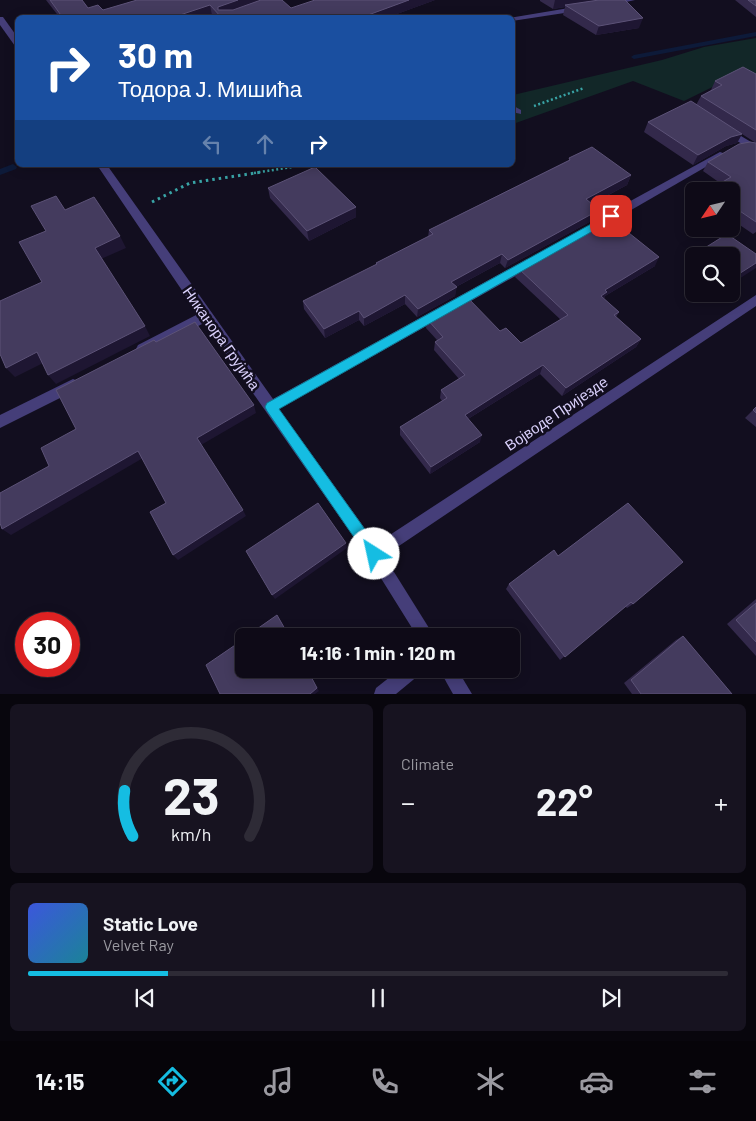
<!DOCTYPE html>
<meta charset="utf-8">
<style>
body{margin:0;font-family:Barlow,sans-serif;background:#171320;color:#f1f3f6;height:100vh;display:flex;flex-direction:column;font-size:19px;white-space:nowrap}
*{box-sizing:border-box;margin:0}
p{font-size:16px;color:#9b9aa1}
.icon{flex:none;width:28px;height:28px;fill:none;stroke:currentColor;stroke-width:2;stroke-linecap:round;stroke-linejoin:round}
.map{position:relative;height:694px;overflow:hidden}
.sheet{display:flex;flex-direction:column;gap:10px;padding:10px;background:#08060d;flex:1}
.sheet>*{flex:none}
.guide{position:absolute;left:15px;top:15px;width:500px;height:152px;border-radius:8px;box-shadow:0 2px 12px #0003,0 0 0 1px #2e2b36;background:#1a4fa0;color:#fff;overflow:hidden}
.needle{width:32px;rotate:235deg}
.tools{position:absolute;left:685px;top:182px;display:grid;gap:10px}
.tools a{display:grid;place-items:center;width:55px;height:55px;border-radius:8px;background:#0e0a17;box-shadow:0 2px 12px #0003,0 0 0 1px #2e2b36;font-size:25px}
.speed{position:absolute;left:15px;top:612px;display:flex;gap:10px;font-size:25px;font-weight:700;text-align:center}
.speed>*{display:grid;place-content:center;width:65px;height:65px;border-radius:50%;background:#0e0a17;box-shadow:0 2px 12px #0003,0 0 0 1px #2e2b36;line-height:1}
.speed .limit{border:8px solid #d22;background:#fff;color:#111}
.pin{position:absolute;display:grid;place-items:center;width:42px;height:42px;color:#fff;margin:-21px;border-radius:10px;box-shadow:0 2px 8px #0006}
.me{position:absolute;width:55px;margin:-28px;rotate:325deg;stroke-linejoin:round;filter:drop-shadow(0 0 4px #0008)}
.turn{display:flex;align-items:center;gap:18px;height:105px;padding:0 20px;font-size:22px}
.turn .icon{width:65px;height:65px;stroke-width:2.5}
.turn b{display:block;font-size:35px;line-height:42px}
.lanes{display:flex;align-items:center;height:48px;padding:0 20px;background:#0003;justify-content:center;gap:25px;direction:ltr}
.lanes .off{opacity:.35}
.big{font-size:38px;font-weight:700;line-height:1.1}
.sheet .widget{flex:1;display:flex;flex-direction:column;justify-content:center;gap:8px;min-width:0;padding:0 18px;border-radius:8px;background:#171320}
.sheet .dial{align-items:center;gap:0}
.dial svg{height:130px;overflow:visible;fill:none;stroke:#2e2b36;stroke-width:7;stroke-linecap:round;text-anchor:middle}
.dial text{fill:#f1f3f6;stroke:none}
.song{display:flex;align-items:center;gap:15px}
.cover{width:60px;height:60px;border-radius:8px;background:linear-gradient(135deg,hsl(230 70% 55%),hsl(190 70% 35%))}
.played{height:5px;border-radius:2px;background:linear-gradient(90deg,#15bde2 20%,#2e2b36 20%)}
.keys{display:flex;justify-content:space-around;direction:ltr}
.heat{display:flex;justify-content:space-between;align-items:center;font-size:28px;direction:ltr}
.sheet .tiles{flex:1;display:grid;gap:10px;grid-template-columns:1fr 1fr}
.widget:last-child{grid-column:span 2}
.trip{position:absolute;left:235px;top:628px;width:285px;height:50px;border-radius:8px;background:#0e0a17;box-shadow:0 2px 12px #0003,0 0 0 1px #2e2b36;font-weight:700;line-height:50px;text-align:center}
.dock{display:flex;height:80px;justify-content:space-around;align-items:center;background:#060409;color:#9b9aa1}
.dock .icon{width:35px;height:35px}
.dock .current{color:#15bde2}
.dock b{font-size:22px;color:#f1f3f6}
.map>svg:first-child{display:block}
.green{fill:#122728}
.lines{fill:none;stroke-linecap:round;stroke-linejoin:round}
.stream{fill:#0d1a39;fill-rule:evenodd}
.path-far1{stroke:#39a4a6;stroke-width:2.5;stroke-dasharray:2 2.5;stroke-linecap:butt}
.path{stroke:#39a4a6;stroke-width:3;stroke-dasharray:2.5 4;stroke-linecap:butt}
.minor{fill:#453e79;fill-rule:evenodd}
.wall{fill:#33294b}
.shaded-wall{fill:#1e1632}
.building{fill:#443b5e;stroke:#5c5277}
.route{fill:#15bde2;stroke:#0e7b93}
.labels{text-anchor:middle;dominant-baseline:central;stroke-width:5;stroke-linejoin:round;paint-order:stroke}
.street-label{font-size:15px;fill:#d9d0fb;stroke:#120e1f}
</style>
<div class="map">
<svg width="756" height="694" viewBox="0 0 756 694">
<rect width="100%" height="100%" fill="#120e1f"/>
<path class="green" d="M 756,38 L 756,79 L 741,73 L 684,101 L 633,81 L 513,124 L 513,95 L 662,60 L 704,47 Z"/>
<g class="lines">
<g class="stream">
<path d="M 756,32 L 756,36 L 634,59 L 631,57 L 634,55 Z"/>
<path d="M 13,164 L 17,167 L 16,169 L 0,175 L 0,169 Z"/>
</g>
<g class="path-far1">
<path d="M 534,106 L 584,88"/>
<path d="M 254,173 L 305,165"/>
</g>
<path class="path" d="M 152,202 L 190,183 L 262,172"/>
<g class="minor">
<path d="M 618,0 L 635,0 L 608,6 L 604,4 Z"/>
<path d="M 581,6 L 584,6 L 584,10 L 512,21 L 512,18 L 509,18 Z"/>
<path d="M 0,17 L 3,17 L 18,38 L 18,46 L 15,46 L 0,25 Z"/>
<path d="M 512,105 L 521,110 L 521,114 L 512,112 Z"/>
<path d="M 726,127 L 756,145 L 756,153 L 723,132 L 723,128 Z"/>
<path d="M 720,152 L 723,153 L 723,157 L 600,228 L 592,228 L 591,225 L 592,222 Z"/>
<path d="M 97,165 L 107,165 L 273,399 L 527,259 L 535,259 L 537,262 L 535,265 L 279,409 L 376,544 L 756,295 L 756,306 L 384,556 L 434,636 L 417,636 L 369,559 L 204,323 L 146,353 L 142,354 L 138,353 L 136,349 L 138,345 L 198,314 Z"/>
<path d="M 73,379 L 78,381 L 80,385 L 78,389 L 0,428 L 0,415 Z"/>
<path d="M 400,669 L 421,669 L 419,675 L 396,694 L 374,694 L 376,688 Z"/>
<path d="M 439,669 L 457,669 L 472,694 L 453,694 Z"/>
</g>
</g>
<g class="wall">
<path d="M 46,0 L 82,0 L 88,8 L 103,10 L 137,0 L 291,8 L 435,0 L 386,18 L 215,18 L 212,15 L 203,18 L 60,18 Z"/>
<path d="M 540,0 L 625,0 L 639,28 L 596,35 L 563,15 L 565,7 L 553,9 L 540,1 Z"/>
<path d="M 735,0 L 756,0 L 756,17 Z"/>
<path d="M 756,74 L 756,232 L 753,234 L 731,219 L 731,191 L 708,191 L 709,190 L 720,183 L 703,171 L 708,162 L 756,143 L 742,134 L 737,143 L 726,146 L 693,165 L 644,132 L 648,122 L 696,105 L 701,96 L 711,90 L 715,81 Z"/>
<path d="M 569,158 L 631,175 L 627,185 L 592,204 L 595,219 L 505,268 L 500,263 L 456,287 L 455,296 L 417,317 L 405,304 L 364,326 L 359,320 L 325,338 L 304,309 L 303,301 L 376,265 L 376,263 L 428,237 L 429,230 L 569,160 Z"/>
<path d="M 268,188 L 356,217 L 309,241 L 270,198 Z"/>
<path d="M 692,256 L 756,268 L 694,256 L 694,271 L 686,265 Z"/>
<path d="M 655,266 L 605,296 L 604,299 L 619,312 L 616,317 L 641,339 L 636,347 L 562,396 L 540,374 L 468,419 L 480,442 L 430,474 L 400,435 L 400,427 L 442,401 L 440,398 L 441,390 L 459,379 L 434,350 L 435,342 L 437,340 L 426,328 L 427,319 L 500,331 L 521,343 L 561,320 L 515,277 L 518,268 Z"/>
<path d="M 756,407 L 756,427 L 745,418 Z"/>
<path d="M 628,503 L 633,604 L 627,608 L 625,606 L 560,660 L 506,589 L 509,584 L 558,556 Z"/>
<path d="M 756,599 L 756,656 L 727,624 Z"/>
<path d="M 683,636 L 732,694 L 632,694 L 624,683 L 676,640 Z"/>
</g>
<g class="shaded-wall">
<path d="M 238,0 L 265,0 L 220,16 L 218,10 L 218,7 Z"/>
<path d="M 409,0 L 435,0 L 386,18 L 360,18 Z"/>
<path d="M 555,0 L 605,0 L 565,5 L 565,7 L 553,9 Z"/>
<path d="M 210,5 L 212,15 L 203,18 L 171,18 Z"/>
<path d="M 643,18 L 639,28 L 596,35 L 599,26 Z"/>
<path d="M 742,134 L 737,143 L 726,146 L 693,165 L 698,155 L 731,137 Z"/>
<path d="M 631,175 L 627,185 L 583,208 L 586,199 Z"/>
<path d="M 356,207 L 356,217 L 309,241 L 307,231 Z"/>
<path d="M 599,210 L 595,219 L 505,268 L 508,260 Z"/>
<path d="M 120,236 L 126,248 L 101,259 L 95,248 Z"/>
<path d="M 502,254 L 500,263 L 450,290 L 451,282 Z"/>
<path d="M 659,257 L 655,266 L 605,296 L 603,301 L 601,296 L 605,290 Z"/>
<path d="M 756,263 L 756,268 L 731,284 L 731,279 Z"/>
<path d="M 457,287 L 455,296 L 417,317 L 418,309 Z"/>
<path d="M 405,295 L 405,304 L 364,326 L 364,318 Z"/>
<path d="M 359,311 L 359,320 L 325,338 L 324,329 Z"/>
<path d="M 145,326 L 150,336 L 56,384 L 48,375 Z"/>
<path d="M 641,339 L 636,347 L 562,396 L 566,388 Z"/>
<path d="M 37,352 L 45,362 L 15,377 L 6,368 Z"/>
<path d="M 543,365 L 540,374 L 463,422 L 465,415 Z"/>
<path d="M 254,405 L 256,413 L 201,445 L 197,438 Z"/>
<path d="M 482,435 L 480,442 L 430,474 L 431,467 Z"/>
<path d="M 138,451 L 143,458 L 11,535 L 2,529 Z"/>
<path d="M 243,510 L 246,516 L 178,560 L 173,555 Z"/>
<path d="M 346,543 L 347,548 L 275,599 L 272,595 Z"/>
<path d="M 307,669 L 319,691 L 315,694 L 310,694 Z"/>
</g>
<g class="building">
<path d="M 50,0 L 82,0 L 88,8 L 98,5 L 103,10 L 137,0 L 238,0 L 218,7 L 218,10 L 233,10 L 261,0 L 282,0 L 291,8 L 315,0 L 409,0 L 360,18 L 222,18 L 210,5 L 171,18 L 63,18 Z"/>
<path d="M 599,0 L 625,0 L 643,18 L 599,26 L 565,5 Z"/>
<path d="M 748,0 L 756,0 L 756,6 Z"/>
<path d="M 743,67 L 756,74 L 756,130 L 701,96 L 722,85 L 715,81 Z"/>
<path d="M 691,101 L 742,134 L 731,137 L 698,155 L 648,122 Z"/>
<path d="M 750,142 L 756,143 L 756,222 L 731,205 L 731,191 L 711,191 L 709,190 L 731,177 L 708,162 L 739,144 Z"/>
<path d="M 592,147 L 631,175 L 586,199 L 599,210 L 508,260 L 502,254 L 451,282 L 457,287 L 418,309 L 405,295 L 364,318 L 359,311 L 324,329 L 303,301 L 377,264 L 376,263 L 433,234 L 429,230 L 570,160 L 569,158 Z"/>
<path d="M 315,167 L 356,207 L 307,231 L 268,188 Z"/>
<path d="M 56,196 L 65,210 L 94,197 L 120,236 L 95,248 L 145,326 L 48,375 L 37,352 L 6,368 L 0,354 L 0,301 L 42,282 L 19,242 L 46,231 L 31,206 Z"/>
<path d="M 609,217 L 659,257 L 605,290 L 607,292 L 601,296 L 619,312 L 614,315 L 641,339 L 566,388 L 543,365 L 465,415 L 482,435 L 431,467 L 400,427 L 447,398 L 441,390 L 465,375 L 435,342 L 443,337 L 427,319 L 467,297 L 500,331 L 506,328 L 521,343 L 568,315 L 518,268 Z"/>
<path d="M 727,234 L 756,254 L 756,263 L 731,279 L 731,256 L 694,256 L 694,257 L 692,256 Z"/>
<path d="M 195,322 L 254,405 L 197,438 L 243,510 L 173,555 L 150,512 L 166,503 L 138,451 L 2,529 L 0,523 L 0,493 L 49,466 L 41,448 L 76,429 L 56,390 L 154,340 L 156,342 Z"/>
<path d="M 756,407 L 756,413 L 753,410 Z"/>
<path d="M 318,503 L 346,543 L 272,595 L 246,551 Z"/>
<path d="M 628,503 L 683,562 L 633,604 L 631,602 L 565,657 L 509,584 L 554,550 L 558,556 Z"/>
<path d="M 756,603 L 756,642 L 736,620 Z"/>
<path d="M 277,615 L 289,636 L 247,636 Z"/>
<path d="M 683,636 L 732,694 L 641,694 L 631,680 Z"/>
<path d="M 244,639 L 244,669 L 307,669 L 317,688 L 310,694 L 220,694 L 206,665 Z"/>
</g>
<path class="route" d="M 611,213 L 614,214 L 614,219 L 279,409 L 379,549 L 381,554 L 379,559 L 374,561 L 369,559 L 267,411 L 265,407 L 267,403 Z"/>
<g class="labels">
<g class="street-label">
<text transform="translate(222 338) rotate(55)">Никанора Грујића</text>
<text transform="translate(556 413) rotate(-34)">Војводе Пријезде</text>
</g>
</g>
</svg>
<div class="tools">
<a><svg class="needle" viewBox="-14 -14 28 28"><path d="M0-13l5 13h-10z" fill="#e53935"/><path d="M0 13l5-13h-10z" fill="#9b9aa1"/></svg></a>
<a><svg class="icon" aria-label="search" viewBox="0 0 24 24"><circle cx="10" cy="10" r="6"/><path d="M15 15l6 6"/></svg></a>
</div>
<div class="speed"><div class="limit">30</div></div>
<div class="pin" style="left:611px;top:216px;background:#d93025"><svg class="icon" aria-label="arrive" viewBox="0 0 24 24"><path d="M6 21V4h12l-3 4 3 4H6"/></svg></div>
<svg class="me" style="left:374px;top:554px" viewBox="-20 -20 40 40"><circle r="19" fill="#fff"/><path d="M0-13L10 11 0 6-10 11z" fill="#15bde2"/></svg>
<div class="trip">14:16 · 1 min · 120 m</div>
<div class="guide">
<div class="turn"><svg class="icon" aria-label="right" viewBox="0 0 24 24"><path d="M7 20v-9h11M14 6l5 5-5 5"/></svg><div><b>30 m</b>Тодора Ј. Мишића</div></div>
<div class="lanes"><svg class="icon off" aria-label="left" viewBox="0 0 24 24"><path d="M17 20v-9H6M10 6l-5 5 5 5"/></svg><svg class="icon off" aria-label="ahead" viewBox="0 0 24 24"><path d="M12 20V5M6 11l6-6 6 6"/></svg><svg class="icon" aria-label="right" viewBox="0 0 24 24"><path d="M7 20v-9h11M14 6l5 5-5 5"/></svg></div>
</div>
</div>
<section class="sheet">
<div class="tiles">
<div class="widget dial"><svg viewBox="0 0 100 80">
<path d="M14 69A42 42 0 1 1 86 69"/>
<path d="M14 69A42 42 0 0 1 9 41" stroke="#15bde2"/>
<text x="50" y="56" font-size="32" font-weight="700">23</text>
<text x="50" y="72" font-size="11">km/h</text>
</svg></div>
<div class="widget"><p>Climate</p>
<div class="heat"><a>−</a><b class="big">22°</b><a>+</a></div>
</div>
<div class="widget">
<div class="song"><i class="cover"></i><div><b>Static Love</b><p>Velvet Ray</p></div></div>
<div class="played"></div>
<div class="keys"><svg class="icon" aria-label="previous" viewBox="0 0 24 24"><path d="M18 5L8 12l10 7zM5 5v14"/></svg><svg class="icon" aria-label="pause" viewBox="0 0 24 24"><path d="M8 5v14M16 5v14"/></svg><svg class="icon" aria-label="next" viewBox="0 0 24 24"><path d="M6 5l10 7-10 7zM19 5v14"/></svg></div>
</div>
</div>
</section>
<nav class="dock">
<b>14:15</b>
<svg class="icon current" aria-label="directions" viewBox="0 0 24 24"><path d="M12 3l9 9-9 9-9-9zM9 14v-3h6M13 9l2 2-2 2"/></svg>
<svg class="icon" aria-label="music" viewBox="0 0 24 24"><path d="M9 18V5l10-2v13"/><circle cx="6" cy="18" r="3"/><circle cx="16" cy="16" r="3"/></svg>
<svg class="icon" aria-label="phone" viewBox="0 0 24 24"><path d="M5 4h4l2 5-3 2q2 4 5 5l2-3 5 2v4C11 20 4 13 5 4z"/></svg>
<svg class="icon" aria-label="climate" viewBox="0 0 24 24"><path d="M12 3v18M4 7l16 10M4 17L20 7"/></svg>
<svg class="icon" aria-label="car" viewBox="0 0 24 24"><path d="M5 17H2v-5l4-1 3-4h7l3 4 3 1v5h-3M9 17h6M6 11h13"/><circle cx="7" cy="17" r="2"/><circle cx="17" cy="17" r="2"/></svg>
<svg class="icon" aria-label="filters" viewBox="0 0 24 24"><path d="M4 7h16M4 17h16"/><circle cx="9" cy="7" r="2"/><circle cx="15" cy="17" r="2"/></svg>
</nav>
